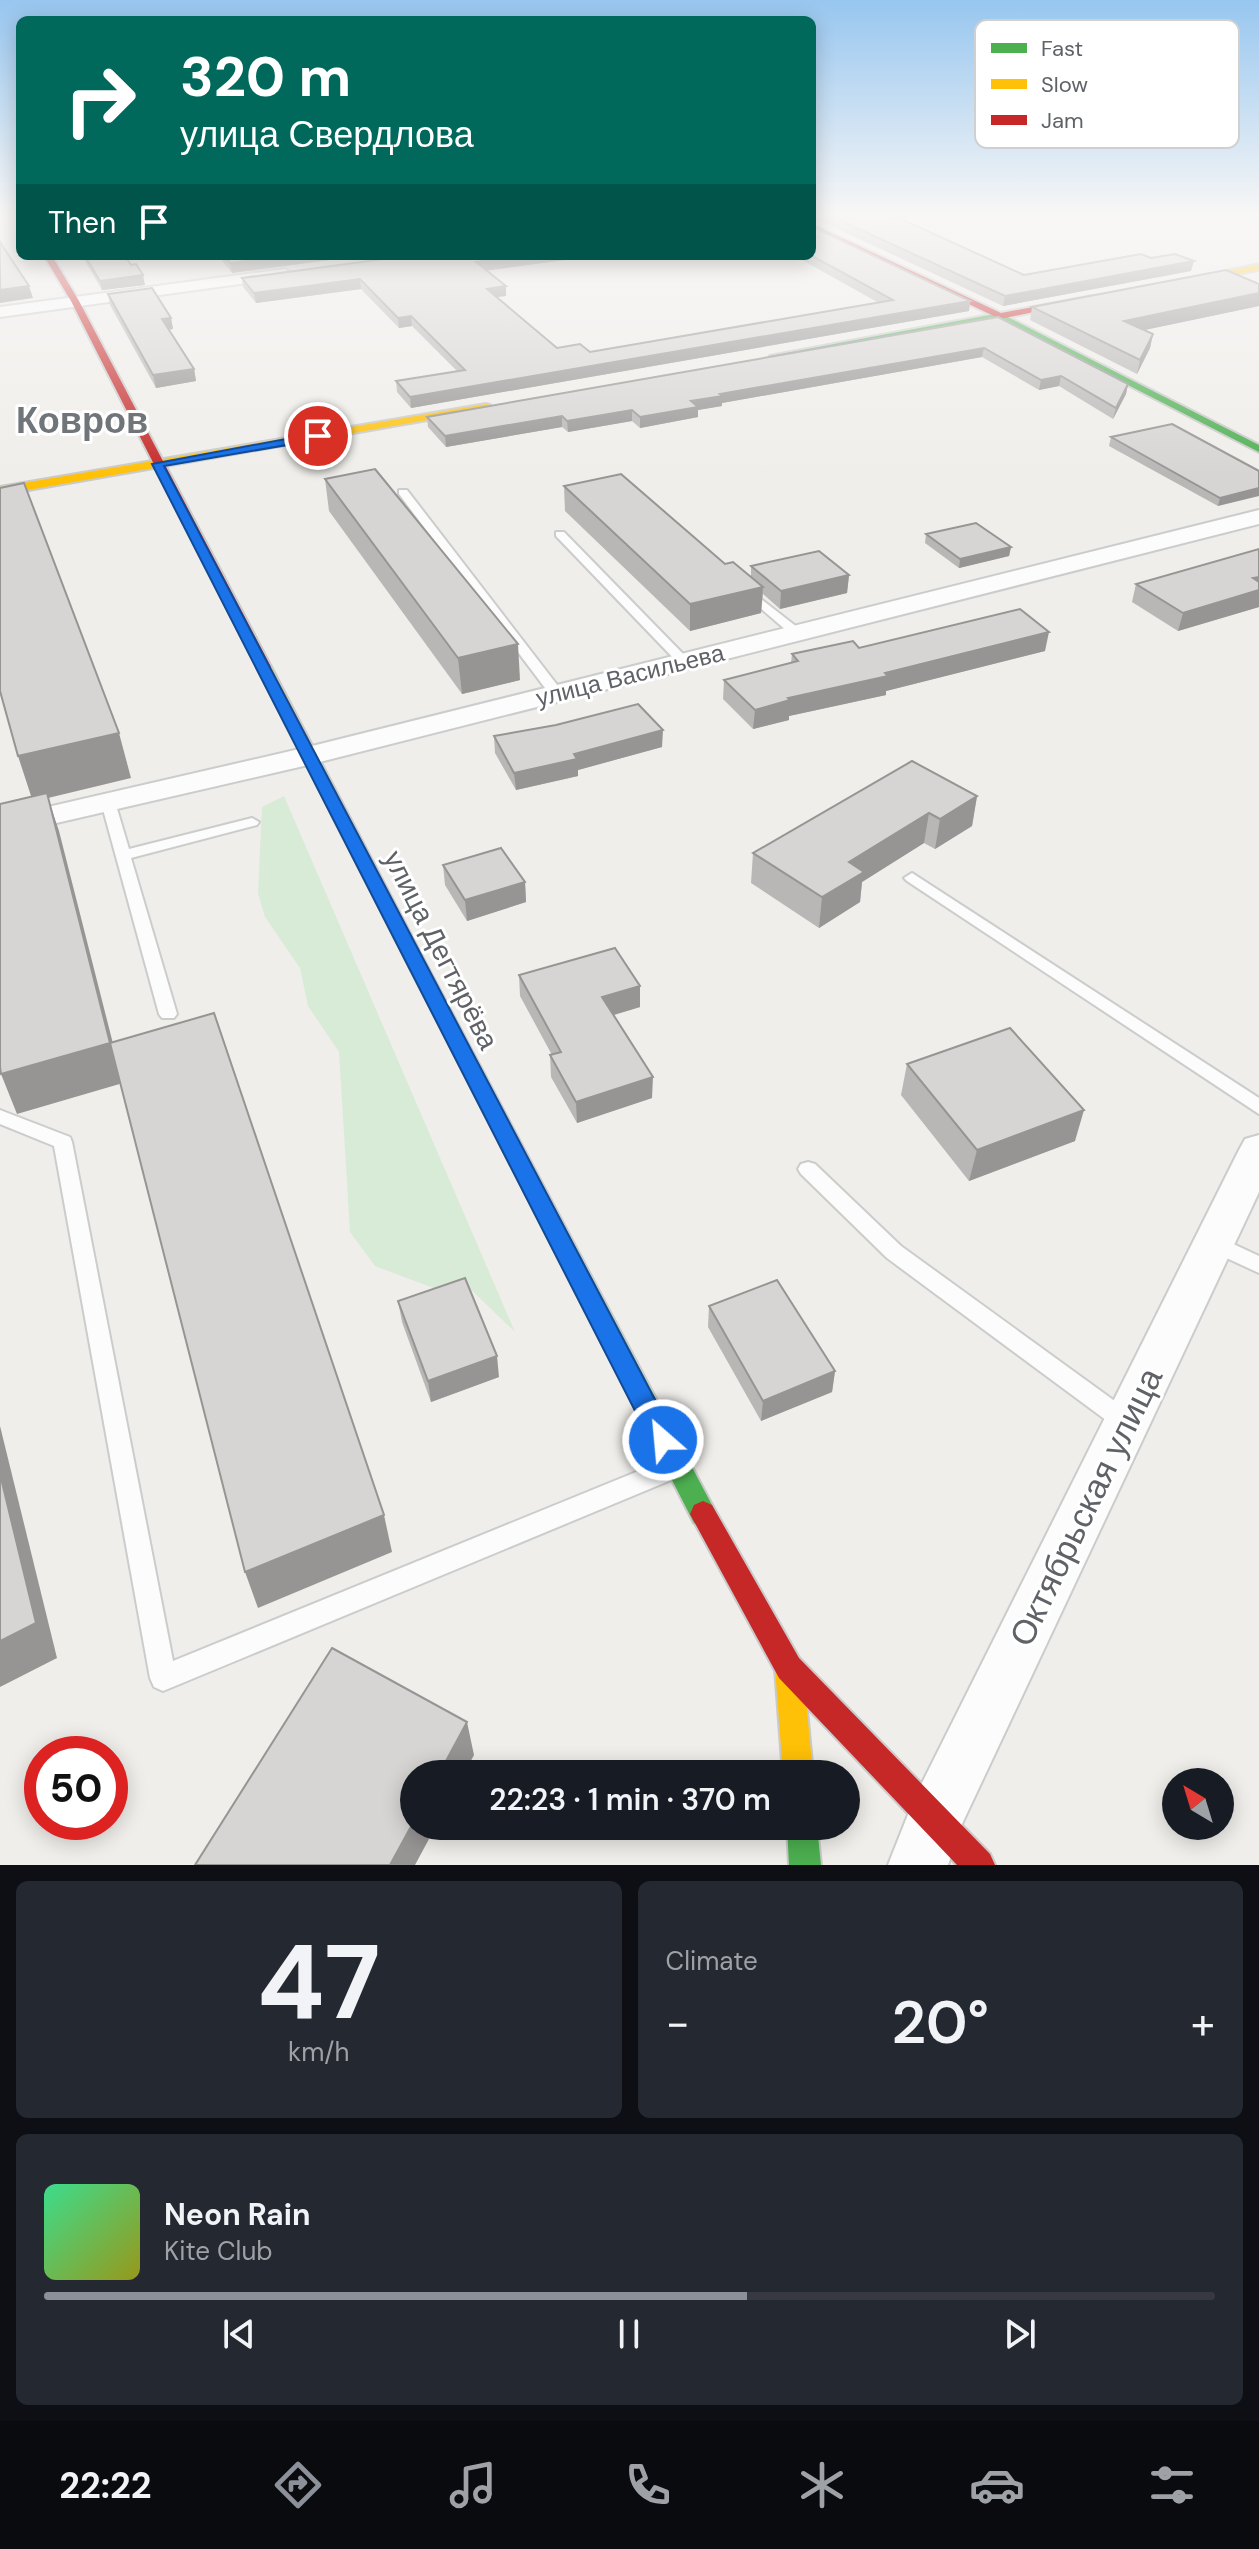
<!DOCTYPE html>
<meta charset="utf-8">
<style>
body{margin:0;font-family:"DM Sans",sans-serif;background:#242831;color:#f1f3f6;height:100vh;display:flex;flex-direction:column;font-size:30px;white-space:nowrap}
*{box-sizing:border-box;margin:0}
p{font-size:26px;color:#9ea1a6}
.icon{flex:none;width:44px;height:44px;fill:none;stroke:currentColor;stroke-width:2;stroke-linecap:round;stroke-linejoin:round}
.map{position:relative;height:1865px;overflow:hidden}
.panel{display:flex;flex-direction:column;gap:16px;padding:16px;background:#0d0f14;flex:1}
.panel>*{flex:none}
.top-card{position:absolute;left:16px;top:16px;width:800px;height:244px;border-radius:12px;box-shadow:0 4px 20px #0003;background:#00695c;color:#fff;overflow:hidden}
.needle{width:52px;rotate:322deg}
.tools{position:absolute;left:1162px;top:1768px;display:grid;gap:16px}
.tools a{display:grid;place-items:center;width:72px;height:72px;border-radius:50%;background:#171b24;box-shadow:0 4px 20px #0003;font-size:40px}
.speed{position:absolute;left:24px;top:1736px;display:flex;gap:16px;font-size:40px;font-weight:700;text-align:center}
.speed>*{display:grid;place-content:center;width:104px;height:104px;border-radius:50%;background:#171b24;box-shadow:0 4px 20px #0003;line-height:1}
.speed .limit{border:12px solid #d22;background:#fff;color:#111}
.pin{position:absolute;display:grid;place-items:center;width:68px;height:68px;color:#fff;margin:-34px;border:4px solid #fff;border-radius:50%;box-shadow:0 2px 8px #0007}
.me{position:absolute;width:88px;margin:-44px;rotate:333deg;stroke-linejoin:round;filter:drop-shadow(0 0 6px #0008)}
.turn{display:flex;align-items:center;gap:28px;height:168px;padding:0 32px;font-size:36px}
.turn .icon{width:104px;height:104px;stroke-width:2.5}
.turn b{display:block;font-size:56px;line-height:68px}
.then{display:flex;align-items:center;height:76px;padding:0 32px;background:#0003;gap:16px;font-size:30px}
.big{font-size:60px;font-weight:600;line-height:1.1}
.panel .tile{flex:1;display:flex;flex-direction:column;justify-content:center;gap:12px;min-width:0;padding:0 28px;border-radius:12px;background:#242831}
.panel .dial{align-items:center;gap:0}
.dial b{font-size:104px;line-height:1}
.song{display:flex;align-items:center;gap:24px}
.cover{width:96px;height:96px;border-radius:12px;background:linear-gradient(135deg,hsl(150 70% 55%),hsl(60 70% 35%))}
.played{height:8px;border-radius:4px;background:linear-gradient(90deg,#8c9099 60%,#363941 60%)}
.keys{display:flex;justify-content:space-around;direction:ltr}
.heat{display:flex;justify-content:space-between;align-items:center;font-size:44px;direction:ltr}
.panel .tiles{flex:1;display:grid;gap:16px;grid-template-columns:1fr 1fr}
.tile:last-child{grid-column:span 2}
.trip{position:absolute;left:400px;top:1760px;width:460px;height:80px;border-radius:40px;background:#171b24;box-shadow:0 4px 20px #0003;font-weight:600;line-height:80px;text-align:center}
.tab-bar{display:flex;height:128px;justify-content:space-around;align-items:center;background:#090b0e;color:#9ea1a6}
.tab-bar .icon{width:56px;height:56px}
.tab-bar .current{color:#8c9099}
.tab-bar b{font-size:36px;color:#f1f3f6}
.map>svg:first-child{display:block}
.green{fill:#d8ebd6}
.lines{fill:none;stroke-linecap:round;stroke-linejoin:round}
.lane-casing{stroke:#cbcccc;stroke-width:4}
.street-casing{stroke:#cbcccc;stroke-width:4}
.fast-casing{stroke:#cacacb;stroke-width:4}
.slow-casing{stroke:#cacacb;stroke-width:4}
.jam-casing{stroke:#cacacb;stroke-width:4}
.lane{fill:#fdfcfc;fill-rule:evenodd}
.street{fill:#fdfcfc;fill-rule:evenodd}
.fast{fill:#4caf50;fill-rule:evenodd}
.slow{fill:#ffc107;fill-rule:evenodd}
.jam{fill:#c62828;fill-rule:evenodd}
.wall{fill:#b8b7b5}
.shaded-wall{fill:#969594}
.building{fill:#d6d5d3;stroke:#969594;stroke-width:2}
.route{fill:#1a73e8;stroke:#114b97;stroke-width:2}
.labels{text-anchor:middle;dominant-baseline:central;stroke-width:6;stroke-linejoin:round;paint-order:stroke}
.far-street-label{font-size:24px;fill:#5f6368;stroke:#fff}
.street-label{font-size:28px;fill:#5f6368;stroke:#fff}
.near-street-label{font-size:34px;fill:#5f6368;stroke:#fff}
.far-town-label{font-size:36px;font-weight:bold;fill:#70757a;stroke:#fff}
.key{fill:#fff;stroke:#cfd0d2;stroke-width:2}
.key-label{font-size:22px;fill:#5f6368}
</style>
<div class="map">
<svg width="1259" height="1865" viewBox="0 0 1259 1865">
<rect width="100%" height="100%" fill="#efeeea"/>
<path class="green" d="M 284,796 L 515,1332 L 464,1283 L 436,1289 L 375,1266 L 350,1232 L 339,1052 L 308,1006 L 300,968 L 265,917 L 258,893 L 262,807 Z"/>
<g class="lines">
<g class="lane-casing">
<g id="lane">
<path d="M 399,490 L 407,490 L 561,690 L 561,696 L 551,696 L 399,494 Z"/>
<path d="M 556,532 L 564,532 L 688,659 L 688,665 L 680,665 L 556,536 Z"/>
<path d="M 747,588 L 802,631 L 802,637 L 794,637 L 743,593 L 741,591 Z"/>
<path d="M 108,798 L 115,802 L 129,849 L 252,818 L 259,822 L 257,825 L 131,858 L 177,1014 L 174,1018 L 162,1018 L 159,1014 L 101,802 Z"/>
<path d="M 912,873 L 1259,1098 L 1259,1114 L 907,881 L 904,878 Z"/>
<path d="M 0,1110 L 70,1137 L 72,1142 L 173,1661 L 668,1459 L 676,1462 L 679,1470 L 676,1478 L 163,1691 L 154,1687 L 150,1678 L 54,1146 L 0,1124 Z"/>
<path d="M 808,1162 L 815,1164 L 901,1246 L 1134,1415 L 1137,1422 L 1134,1429 L 1126,1432 L 1118,1429 L 887,1258 L 801,1174 L 798,1169 L 801,1164 Z"/>
<path d="M 1214,1235 L 1259,1256 L 1259,1273 L 1207,1249 L 1204,1243 L 1207,1237 Z"/>
</g>
</g>
<g class="street-casing">
<g id="street">
<path d="M 285,269 L 293,274 L 291,277 L 0,317 L 0,307 Z"/>
<path d="M 1259,510 L 1259,524 L 308,765 L 0,836 L 0,818 L 308,747 Z"/>
<path d="M 1259,1135 L 1259,1192 L 961,1826 L 948,1865 L 888,1865 L 915,1797 L 1239,1150 L 1245,1139 Z"/>
</g>
</g>
<g class="fast-casing">
<g id="fast">
<path d="M 1000,313 L 1259,445 L 1259,452 L 999,319 L 775,359 L 770,356 Z"/>
<path d="M 418,960 L 427,966 L 712,1505 L 716,1514 L 712,1523 L 703,1527 L 694,1523 L 409,966 Z"/>
<path d="M 787,1826 L 817,1826 L 821,1865 L 789,1865 Z"/>
</g>
</g>
<g class="slow-casing">
<g id="slow">
<path d="M 1259,264 L 1259,270 L 1171,287 L 1167,284 Z"/>
<path d="M 486,404 L 490,405 L 490,409 L 0,495 L 0,487 Z"/>
<path d="M 264,663 L 271,667 L 427,966 L 425,970 L 411,970 L 409,966 L 257,667 Z"/>
<path d="M 789,1654 L 799,1658 L 803,1668 L 813,1774 L 783,1774 L 775,1668 L 779,1658 Z"/>
</g>
</g>
<g class="jam-casing">
<g id="jam">
<path d="M 812,224 L 1001,313 L 1092,296 L 1096,299 L 1000,319 L 812,229 Z"/>
<path d="M 44,256 L 52,256 L 79,301 L 271,667 L 269,670 L 259,670 L 257,667 L 71,301 Z"/>
<path d="M 703,1501 L 712,1505 L 799,1658 L 990,1854 L 995,1865 L 957,1865 L 779,1678 L 690,1514 L 694,1505 Z"/>
</g>
</g>
<use href="#lane" class="lane"/>
<use href="#street" class="street"/>
<use href="#fast" class="fast"/>
<use href="#slow" class="slow"/>
<use href="#jam" class="jam"/>
</g>
<g class="wall">
<path d="M 812,214 L 925,214 L 899,219 L 1024,275 L 1191,271 L 1003,306 L 812,217 Z"/>
<path d="M 82,256 L 125,256 L 145,285 L 102,290 Z"/>
<path d="M 222,256 L 359,256 L 232,273 L 223,262 Z"/>
<path d="M 406,256 L 594,256 L 486,270 L 506,296 L 497,297 L 557,348 L 590,352 L 879,303 L 795,256 L 812,256 L 970,301 L 969,311 L 411,408 L 397,392 L 396,381 L 457,371 L 412,326 L 399,328 L 361,289 L 256,303 L 243,287 L 242,278 Z"/>
<path d="M 1259,284 L 1259,306 L 1144,330 L 1153,334 L 1150,348 L 1137,374 L 1030,320 L 1032,307 Z"/>
<path d="M 108,294 L 171,318 L 173,329 L 169,330 L 194,369 L 196,381 L 156,388 L 110,305 Z"/>
<path d="M 998,317 L 1128,384 L 1126,394 L 1113,419 L 1059,386 L 1039,390 L 982,357 L 722,403 L 722,406 L 698,410 L 698,417 L 640,428 L 632,421 L 568,432 L 562,427 L 446,447 L 428,427 L 427,417 Z"/>
<path d="M 1111,437 L 1259,471 L 1218,506 L 1109,446 Z"/>
<path d="M 325,479 L 520,680 L 462,694 L 329,511 Z"/>
<path d="M 564,486 L 751,576 L 751,566 L 849,575 L 847,593 L 780,609 L 763,594 L 761,613 L 690,631 L 565,511 Z"/>
<path d="M 926,534 L 1011,547 L 1009,556 L 959,568 L 925,543 Z"/>
<path d="M 1136,584 L 1259,607 L 1178,631 L 1132,602 Z"/>
<path d="M 859,648 L 1045,651 L 886,691 L 886,695 L 789,716 L 789,720 L 753,729 L 723,699 L 724,680 L 791,663 L 792,654 Z"/>
<path d="M 494,736 L 662,747 L 578,770 L 578,776 L 516,790 L 495,753 Z"/>
<path d="M 977,796 L 972,826 L 935,849 L 924,843 L 862,882 L 860,902 L 819,928 L 751,883 L 753,853 Z"/>
<path d="M 443,865 L 525,882 L 526,902 L 467,921 L 445,885 Z"/>
<path d="M 519,975 L 640,1007 L 614,1015 L 652,1098 L 577,1123 L 551,1077 L 550,1055 L 552,1055 L 520,996 Z"/>
<path d="M 907,1064 L 1075,1141 L 969,1181 L 901,1095 Z"/>
<path d="M 398,1301 L 499,1377 L 431,1402 L 402,1322 Z"/>
<path d="M 709,1306 L 835,1371 L 832,1392 L 761,1421 L 708,1327 Z"/>
</g>
<g class="shaded-wall">
<path d="M 884,214 L 925,214 L 883,221 Z"/>
<path d="M 287,256 L 359,256 L 232,273 L 230,263 Z"/>
<path d="M 522,256 L 594,256 L 477,272 L 476,262 Z"/>
<path d="M 1194,261 L 1191,271 L 1003,306 L 1005,296 Z"/>
<path d="M 143,275 L 145,285 L 102,290 L 100,281 Z"/>
<path d="M 360,279 L 361,289 L 256,303 L 254,293 Z"/>
<path d="M 29,286 L 33,298 L 0,303 L 0,290 Z"/>
<path d="M 506,286 L 506,296 L 487,298 L 487,289 Z"/>
<path d="M 1259,293 L 1259,306 L 1121,335 L 1124,321 Z"/>
<path d="M 970,301 L 969,311 L 411,408 L 410,397 Z"/>
<path d="M 411,316 L 412,326 L 399,328 L 398,318 Z"/>
<path d="M 171,318 L 173,329 L 164,330 L 162,319 Z"/>
<path d="M 1153,334 L 1150,348 L 1137,374 L 1140,360 Z"/>
<path d="M 984,348 L 982,357 L 722,403 L 722,406 L 698,410 L 698,417 L 640,428 L 640,417 L 720,394 Z"/>
<path d="M 194,369 L 196,381 L 156,388 L 153,375 Z"/>
<path d="M 1061,376 L 1059,386 L 1039,390 L 1041,380 Z"/>
<path d="M 1128,384 L 1126,394 L 1113,419 L 1116,408 Z"/>
<path d="M 632,410 L 632,421 L 568,432 L 567,421 Z"/>
<path d="M 562,416 L 562,427 L 446,447 L 445,436 Z"/>
<path d="M 1259,488 L 1259,496 L 1218,506 L 1220,498 Z"/>
<path d="M 1011,547 L 1009,556 L 959,568 L 960,559 Z"/>
<path d="M 849,575 L 847,593 L 780,609 L 781,591 Z"/>
<path d="M 1259,577 L 1259,607 L 1178,631 L 1183,613 L 1253,578 Z"/>
<path d="M 763,587 L 761,613 L 690,631 L 690,604 Z"/>
<path d="M 1049,632 L 1045,651 L 886,691 L 886,695 L 789,716 L 789,720 L 753,729 L 755,710 L 788,698 Z"/>
<path d="M 518,644 L 520,680 L 462,694 L 458,658 Z"/>
<path d="M 663,730 L 662,747 L 578,770 L 578,776 L 516,790 L 514,773 L 574,754 Z"/>
<path d="M 119,733 L 131,778 L 48,798 L 59,831 L 123,1083 L 17,1114 L 1,1074 L 33,802 L 18,756 Z"/>
<path d="M 977,796 L 972,826 L 935,849 L 940,819 Z"/>
<path d="M 929,813 L 924,843 L 862,882 L 860,902 L 819,928 L 822,897 L 849,862 Z"/>
<path d="M 525,882 L 526,902 L 467,921 L 465,900 Z"/>
<path d="M 640,986 L 640,1007 L 603,1018 L 602,997 Z"/>
<path d="M 653,1077 L 652,1098 L 577,1123 L 576,1102 Z"/>
<path d="M 1084,1110 L 1075,1141 L 969,1181 L 977,1150 Z"/>
<path d="M 497,1356 L 499,1377 L 431,1402 L 428,1381 Z"/>
<path d="M 835,1371 L 832,1392 L 761,1421 L 763,1401 Z"/>
<path d="M 0,1426 L 57,1658 L 0,1687 Z"/>
<path d="M 384,1515 L 392,1552 L 258,1608 L 245,1572 Z"/>
<path d="M 467,1722 L 474,1755 L 464,1774 L 439,1774 Z"/>
<path d="M 414,1821 L 414,1826 L 436,1826 L 415,1865 L 390,1865 Z"/>
</g>
<g class="building">
<path d="M 826,214 L 890,214 L 1024,275 L 1141,254 L 1151,258 L 1175,254 L 1194,261 L 1005,296 Z"/>
<path d="M 812,227 L 970,301 L 410,397 L 396,381 L 465,370 L 411,316 L 398,318 L 360,279 L 254,293 L 242,278 L 406,256 L 522,256 L 476,262 L 506,286 L 487,289 L 557,348 L 580,344 L 590,352 L 893,300 L 812,256 Z"/>
<path d="M 0,242 L 29,286 L 0,290 Z"/>
<path d="M 85,256 L 125,256 L 131,265 L 136,264 L 143,275 L 100,281 Z"/>
<path d="M 224,256 L 287,256 L 230,263 Z"/>
<path d="M 1226,270 L 1259,284 L 1259,293 L 1124,321 L 1153,334 L 1140,360 L 1032,307 Z"/>
<path d="M 152,288 L 171,318 L 162,319 L 194,369 L 153,375 L 108,294 Z"/>
<path d="M 998,317 L 1128,384 L 1116,408 L 1061,376 L 1041,380 L 984,348 L 720,394 L 723,396 L 691,401 L 698,407 L 640,417 L 632,410 L 567,421 L 562,416 L 445,436 L 427,417 Z"/>
<path d="M 1172,424 L 1259,471 L 1259,488 L 1220,498 L 1111,437 Z"/>
<path d="M 375,469 L 518,644 L 458,658 L 325,479 Z"/>
<path d="M 621,474 L 725,564 L 733,562 L 763,587 L 690,604 L 564,486 Z"/>
<path d="M 24,483 L 119,733 L 18,756 L 0,691 L 0,488 Z"/>
<path d="M 976,523 L 1011,547 L 960,559 L 926,534 Z"/>
<path d="M 1259,549 L 1259,577 L 1253,578 L 1259,582 L 1259,590 L 1183,613 L 1136,584 Z"/>
<path d="M 819,551 L 849,575 L 781,591 L 751,566 Z"/>
<path d="M 1020,609 L 1049,632 L 885,673 L 888,676 L 788,698 L 790,700 L 755,710 L 724,680 L 798,661 L 792,654 L 853,641 L 859,648 Z"/>
<path d="M 638,704 L 663,730 L 574,754 L 577,759 L 514,773 L 494,736 L 556,725 Z"/>
<path d="M 912,761 L 977,796 L 940,819 L 929,813 L 849,862 L 864,872 L 822,897 L 753,853 Z"/>
<path d="M 47,793 L 110,1043 L 1,1074 L 0,1067 L 0,804 Z"/>
<path d="M 501,848 L 525,882 L 465,900 L 443,865 Z"/>
<path d="M 615,948 L 640,986 L 602,997 L 653,1077 L 576,1102 L 550,1055 L 561,1052 L 519,975 Z"/>
<path d="M 214,1013 L 384,1515 L 245,1572 L 110,1043 Z"/>
<path d="M 1010,1028 L 1084,1110 L 977,1150 L 907,1064 Z"/>
<path d="M 465,1278 L 497,1356 L 428,1381 L 398,1301 Z"/>
<path d="M 777,1280 L 835,1371 L 763,1401 L 709,1306 Z"/>
<path d="M 0,1474 L 36,1623 L 0,1641 Z"/>
<path d="M 332,1648 L 467,1722 L 439,1774 L 414,1774 L 414,1821 L 390,1865 L 195,1865 Z"/>
</g>
<linearGradient id="sky" x2="0" y2="1"><stop stop-color="#97c6ef"/><stop offset="0.45" stop-color="#f8f7f6"/><stop offset="1" stop-color="#f8f7f6" stop-opacity="0"/></linearGradient>
<rect width="1259" height="476" fill="url(#sky)"/>
<path class="route" d="M 318,433 L 323,436 L 322,439 L 164,466 L 672,1432 L 676,1440 L 672,1448 L 663,1452 L 654,1448 L 152,464 Z"/>
<g class="labels">
<g class="far-street-label">
<text transform="translate(630 675) rotate(-14)">улица Васильева</text>
</g>
<g class="street-label">
<text transform="translate(441 950) rotate(63)">улица Дегтярёва</text>
</g>
<g class="near-street-label">
<text transform="translate(1086 1507) rotate(-64)">Октябрьская улица</text>
</g>
<g class="far-town-label">
<text x="82" y="420">Ковров</text>
</g>
</g>
<rect x="975" y="20" width="264" height="128" rx="12" class="key"/>
<rect x="991" y="43" width="36" height="10" fill="#4caf50"/>
<rect x="991" y="79" width="36" height="10" fill="#ffc107"/>
<rect x="991" y="115" width="36" height="10" fill="#c62828"/>
<g class="key-label">
<text x="1041" y="56">Fast</text>
<text x="1041" y="92">Slow</text>
<text x="1041" y="128">Jam</text>
</g>
</svg>
<div class="tools">
<a><svg class="needle" viewBox="-14 -14 28 28"><path d="M0-13l5 13h-10z" fill="#e53935"/><path d="M0 13l5-13h-10z" fill="#9ea1a6"/></svg></a>
</div>
<div class="speed"><div class="limit">50</div></div>
<div class="pin" style="left:318px;top:436px;background:#d93025"><svg class="icon" aria-label="arrive" viewBox="0 0 24 24"><path d="M6 21V4h12l-3 4 3 4H6"/></svg></div>
<svg class="me" style="left:663px;top:1440px" viewBox="-20 -20 40 40"><circle r="17" fill="#1a73e8" stroke="#fff" stroke-width="3"/><path d="M0-11L8 9 0 5-8 9z" fill="#fff"/></svg>
<div class="trip">22:23 · 1 min · 370 m</div>
<div class="top-card">
<div class="turn"><svg class="icon" aria-label="right" viewBox="0 0 24 24"><path d="M7 20v-9h11M14 6l5 5-5 5"/></svg><div><b>320 m</b>улица Свердлова</div></div>
<div class="then">Then<svg class="icon" aria-label="arrive" viewBox="0 0 24 24"><path d="M6 21V4h12l-3 4 3 4H6"/></svg></div>
</div>
</div>
<section class="panel">
<div class="tiles">
<div class="tile dial"><b>47</b><p>km/h</p></div>
<div class="tile"><p>Climate</p>
<div class="heat"><a>−</a><b class="big">20°</b><a>+</a></div>
</div>
<div class="tile">
<div class="song"><i class="cover"></i><div><b>Neon Rain</b><p>Kite Club</p></div></div>
<div class="played"></div>
<div class="keys"><svg class="icon" aria-label="previous" viewBox="0 0 24 24"><path d="M18 5L8 12l10 7zM5 5v14"/></svg><svg class="icon" aria-label="pause" viewBox="0 0 24 24"><path d="M8 5v14M16 5v14"/></svg><svg class="icon" aria-label="next" viewBox="0 0 24 24"><path d="M6 5l10 7-10 7zM19 5v14"/></svg></div>
</div>
</div>
</section>
<nav class="tab-bar">
<b>22:22</b>
<svg class="icon current" aria-label="directions" viewBox="0 0 24 24"><path d="M12 3l9 9-9 9-9-9zM9 14v-3h6M13 9l2 2-2 2"/></svg>
<svg class="icon" aria-label="music" viewBox="0 0 24 24"><path d="M9 18V5l10-2v13"/><circle cx="6" cy="18" r="3"/><circle cx="16" cy="16" r="3"/></svg>
<svg class="icon" aria-label="phone" viewBox="0 0 24 24"><path d="M5 4h4l2 5-3 2q2 4 5 5l2-3 5 2v4C11 20 4 13 5 4z"/></svg>
<svg class="icon" aria-label="climate" viewBox="0 0 24 24"><path d="M12 3v18M4 7l16 10M4 17L20 7"/></svg>
<svg class="icon" aria-label="car" viewBox="0 0 24 24"><path d="M5 17H2v-5l4-1 3-4h7l3 4 3 1v5h-3M9 17h6M6 11h13"/><circle cx="7" cy="17" r="2"/><circle cx="17" cy="17" r="2"/></svg>
<svg class="icon" aria-label="filters" viewBox="0 0 24 24"><path d="M4 7h16M4 17h16"/><circle cx="9" cy="7" r="2"/><circle cx="15" cy="17" r="2"/></svg>
</nav>
